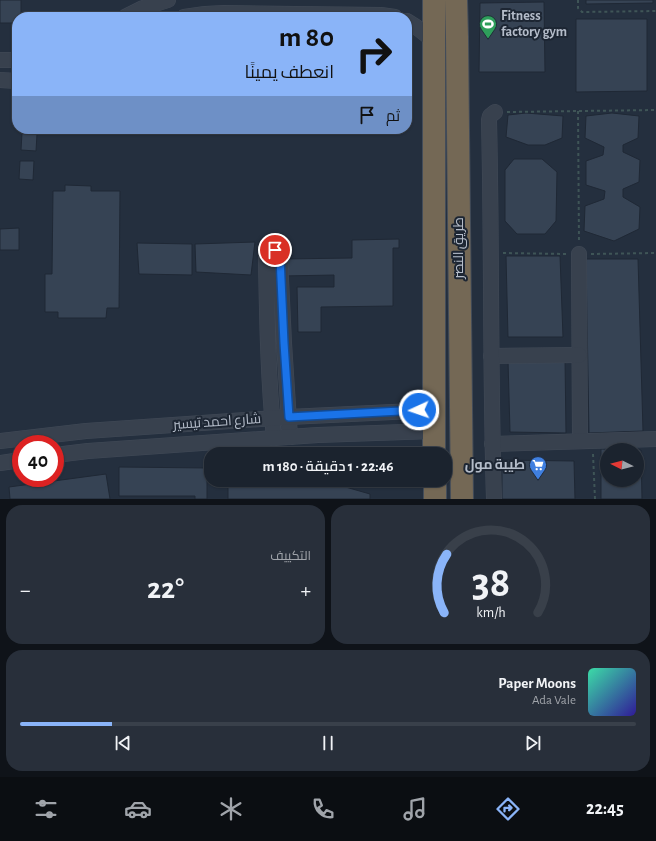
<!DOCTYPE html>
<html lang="ar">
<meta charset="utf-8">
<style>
body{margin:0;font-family:"Alegreya Sans",Cairo,sans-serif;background:#282f3a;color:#f1f3f6;direction:rtl;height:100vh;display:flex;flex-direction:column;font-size:15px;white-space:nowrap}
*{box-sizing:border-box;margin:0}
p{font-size:13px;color:#a0a4aa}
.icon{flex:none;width:22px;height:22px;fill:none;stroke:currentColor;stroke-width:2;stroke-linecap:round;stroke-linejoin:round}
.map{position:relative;height:499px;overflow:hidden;direction:ltr}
.details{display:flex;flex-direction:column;gap:6px;padding:6px;background:#0f1319;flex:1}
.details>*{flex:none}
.top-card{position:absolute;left:12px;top:12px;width:400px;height:122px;border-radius:16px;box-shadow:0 1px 3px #0004,0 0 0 1px #39404a;direction:rtl;background:#8ab4f8;color:#111;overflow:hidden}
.needle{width:26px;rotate:276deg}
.fabs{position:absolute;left:600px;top:443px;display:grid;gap:8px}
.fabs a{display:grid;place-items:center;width:44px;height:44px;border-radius:50%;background:#1b232e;box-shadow:0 1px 3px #0004,0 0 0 1px #39404a;font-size:20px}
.speed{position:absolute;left:12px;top:435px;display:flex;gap:8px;font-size:20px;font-weight:700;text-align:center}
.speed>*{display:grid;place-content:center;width:52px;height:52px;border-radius:50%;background:#1b232e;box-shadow:0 1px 3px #0004,0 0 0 1px #39404a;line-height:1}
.speed .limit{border:6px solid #d22;background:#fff;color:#111}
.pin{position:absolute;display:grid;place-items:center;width:34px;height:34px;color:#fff;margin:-17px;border:2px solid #fff;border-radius:50%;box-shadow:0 1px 4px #0007}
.me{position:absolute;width:44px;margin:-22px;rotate:267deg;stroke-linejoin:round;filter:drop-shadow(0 0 3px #0008)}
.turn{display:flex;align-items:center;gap:14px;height:84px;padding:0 12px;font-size:18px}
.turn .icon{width:52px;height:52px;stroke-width:2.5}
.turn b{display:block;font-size:28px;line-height:34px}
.then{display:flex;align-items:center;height:38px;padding:0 12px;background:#0003;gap:8px;font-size:15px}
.big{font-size:30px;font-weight:600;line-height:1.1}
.details .tile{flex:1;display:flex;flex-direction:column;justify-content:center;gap:6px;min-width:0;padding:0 14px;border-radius:16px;background:#282f3a}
.details .dial{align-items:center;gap:0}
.dial svg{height:104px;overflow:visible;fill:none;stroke:#39404a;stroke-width:7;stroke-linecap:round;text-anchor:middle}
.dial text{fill:#f1f3f6;stroke:none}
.song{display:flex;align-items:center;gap:12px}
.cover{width:48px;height:48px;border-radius:6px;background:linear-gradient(135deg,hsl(160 70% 55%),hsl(250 70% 35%))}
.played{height:4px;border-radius:2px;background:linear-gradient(90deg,#8ab4f8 15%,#39404a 15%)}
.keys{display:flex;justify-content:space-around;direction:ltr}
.heat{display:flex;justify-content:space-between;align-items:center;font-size:22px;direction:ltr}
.details .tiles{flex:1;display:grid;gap:6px;grid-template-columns:1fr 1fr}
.tile:last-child{grid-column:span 2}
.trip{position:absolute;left:204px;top:447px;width:248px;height:40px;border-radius:16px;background:#1b232e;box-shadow:0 1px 3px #0004,0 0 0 1px #39404a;font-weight:600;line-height:40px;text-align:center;direction:rtl}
.tab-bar{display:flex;height:64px;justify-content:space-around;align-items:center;background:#0b0e12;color:#a0a4aa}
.tab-bar .icon{width:28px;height:28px}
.tab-bar .current{color:#8ab4f8}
.tab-bar b{font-size:18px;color:#f1f3f6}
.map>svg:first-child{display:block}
.building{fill:#364354;stroke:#1f2835}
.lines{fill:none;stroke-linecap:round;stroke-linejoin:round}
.minor-casing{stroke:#414a57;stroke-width:16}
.highway-casing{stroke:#434c59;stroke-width:24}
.path{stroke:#3f5557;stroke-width:2;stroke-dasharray:3 3;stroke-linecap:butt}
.minor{stroke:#38414e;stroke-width:15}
.highway{stroke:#746855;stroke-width:22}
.route-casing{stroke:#114b97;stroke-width:10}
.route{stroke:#1a73e8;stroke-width:7}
.labels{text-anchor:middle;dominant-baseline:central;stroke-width:4;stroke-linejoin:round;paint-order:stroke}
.poi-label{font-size:14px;font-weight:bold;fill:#b4bcc9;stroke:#1d2633;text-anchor:start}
.street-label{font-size:14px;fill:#b4bcc9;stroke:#1d2633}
</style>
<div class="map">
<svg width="656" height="499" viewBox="0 0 656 499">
<rect width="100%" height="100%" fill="#242f3e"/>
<g class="building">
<path d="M 0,0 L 21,0 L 21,17 L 17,17 L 17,23 L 0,23 Z"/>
<path d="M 586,0 L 653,0 L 653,3 L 586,4 Z"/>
<path d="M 544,2 L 545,72 L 479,72 L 480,3 Z"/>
<path d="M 576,19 L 647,19 L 647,91 L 576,92 Z"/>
<path d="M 526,113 L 563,116 L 562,138 L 545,145 L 528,145 L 506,137 L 508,115 Z"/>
<path d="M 612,113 L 639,116 L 638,138 L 623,145 L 623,152 L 640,160 L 639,182 L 623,189 L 623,197 L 640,207 L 639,229 L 614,241 L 584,231 L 585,206 L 604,199 L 605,191 L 586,185 L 586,161 L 603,155 L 604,147 L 585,138 L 586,116 Z"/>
<path d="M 22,133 L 37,134 L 36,151 L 21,150 Z"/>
<path d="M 514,159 L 542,159 L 557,172 L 556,221 L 545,234 L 517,234 L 505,221 L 505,170 Z"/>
<path d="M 20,161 L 34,161 L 33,180 L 19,179 Z"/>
<path d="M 65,185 L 91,186 L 91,191 L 120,191 L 119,308 L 107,308 L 106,318 L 58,318 L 58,312 L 45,312 L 45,274 L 52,274 L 53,191 L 65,191 Z"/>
<path d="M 19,228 L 19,250 L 0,250 L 0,229 Z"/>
<path d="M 399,239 L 399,248 L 393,248 L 393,306 L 321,307 L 321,332 L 298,332 L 297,287 L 334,287 L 334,275 L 283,276 L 283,259 L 352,258 L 352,240 Z"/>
<path d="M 255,242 L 251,275 L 196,272 L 195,244 Z"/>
<path d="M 137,243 L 192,244 L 192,275 L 139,274 Z"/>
<path d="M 506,256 L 560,256 L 563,337 L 508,337 Z"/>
<path d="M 586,259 L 638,259 L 643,431 L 589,433 Z"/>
<path d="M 565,359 L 566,433 L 510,432 L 508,360 Z"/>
<path d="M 601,449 L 627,450 L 607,450 L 607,480 L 637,480 L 637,450 L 641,450 L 642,499 L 601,499 Z"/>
<path d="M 502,460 L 574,461 L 575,499 L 502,499 Z"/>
<path d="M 119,467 L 207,468 L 207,499 L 195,499 L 195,496 L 119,496 Z"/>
<path d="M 106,474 L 110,499 L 10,499 L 9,487 Z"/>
<path d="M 228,482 L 328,482 L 370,494 L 370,499 L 228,499 Z"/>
</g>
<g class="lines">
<g class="minor-casing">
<g id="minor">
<path d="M 125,17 L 143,8 L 168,0"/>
<path d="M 184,17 L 205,14 L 224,13 L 381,15 L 395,17"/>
<path d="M 407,21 L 415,26 L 434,41"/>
<path d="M 0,60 L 17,60"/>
<path d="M 0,80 L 17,81"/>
<path d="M 579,254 L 580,441"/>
<path d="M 491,356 L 579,355"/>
<path d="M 274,438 C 268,378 267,318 266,258 L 267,254 C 272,250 274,250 279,254 L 280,258 L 284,343 L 290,437"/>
<path d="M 0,441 L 86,431 L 289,417 L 434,410"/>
<path d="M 492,444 L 656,439"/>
<path d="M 55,455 L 88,451 L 274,438 L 318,435 L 434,431"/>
<path d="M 0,463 L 21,460"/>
<path d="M 494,499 C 490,373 492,246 489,120 L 490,116 L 495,112"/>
</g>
</g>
<g class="highway-casing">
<g id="highway">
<path d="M 434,0 L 434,454"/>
<path d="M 456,0 L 457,37 L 462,499"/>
<path d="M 435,480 L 435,499"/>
</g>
</g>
<g class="path">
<path d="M 578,0 L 578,8 L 582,12 L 656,11"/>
<path d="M 578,111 L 579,243"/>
<path d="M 507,112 L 656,110"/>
<path d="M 503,253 L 567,254"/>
<path d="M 591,254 L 656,253"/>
<path d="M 593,454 L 595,499"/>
</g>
<use href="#minor" class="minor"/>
<use href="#highway" class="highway"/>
</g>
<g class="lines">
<g class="route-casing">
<path id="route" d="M 275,250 L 279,254 L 280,258 L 284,343 L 289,417 L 419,410"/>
</g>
<use href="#route" class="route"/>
</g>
<defs>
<g id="stadium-pin" transform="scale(0.9)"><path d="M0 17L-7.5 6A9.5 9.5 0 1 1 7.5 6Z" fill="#2e9e5b" stroke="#1d2633"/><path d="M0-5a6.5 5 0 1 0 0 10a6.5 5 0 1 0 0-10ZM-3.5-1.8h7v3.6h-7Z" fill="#fff"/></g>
<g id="supermarket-pin" transform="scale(0.9)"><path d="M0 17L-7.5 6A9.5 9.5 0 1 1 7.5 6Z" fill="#3f7fe0" stroke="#1d2633"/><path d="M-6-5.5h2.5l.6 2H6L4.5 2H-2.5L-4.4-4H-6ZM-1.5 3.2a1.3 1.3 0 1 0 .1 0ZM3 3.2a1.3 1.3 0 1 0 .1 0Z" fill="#fff"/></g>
</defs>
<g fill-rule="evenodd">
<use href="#stadium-pin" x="488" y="24"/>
<use href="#supermarket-pin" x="538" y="465"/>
</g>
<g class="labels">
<g class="poi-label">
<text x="501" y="16">Fitness<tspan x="501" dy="16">factory gym</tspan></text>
<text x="525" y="465" text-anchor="end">طيبة مول</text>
</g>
<g class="street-label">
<text transform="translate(459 248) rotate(-90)">طريق النصر</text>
<text transform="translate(217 422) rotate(-4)">شارع احمد تيسير</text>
</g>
</g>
</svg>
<div class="fabs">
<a><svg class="needle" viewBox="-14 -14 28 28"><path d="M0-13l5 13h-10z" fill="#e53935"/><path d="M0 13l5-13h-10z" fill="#a0a4aa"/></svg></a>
</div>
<div class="speed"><div class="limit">40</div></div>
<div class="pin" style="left:275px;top:250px;background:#d93025"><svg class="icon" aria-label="arrive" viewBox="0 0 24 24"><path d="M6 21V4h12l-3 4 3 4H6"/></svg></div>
<svg class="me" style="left:419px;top:410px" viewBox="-20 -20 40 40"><circle r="17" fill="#1a73e8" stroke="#fff" stroke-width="3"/><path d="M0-11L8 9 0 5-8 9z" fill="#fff"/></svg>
<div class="trip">22:46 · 1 دقيقة · 180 m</div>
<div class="top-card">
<div class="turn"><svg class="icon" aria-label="right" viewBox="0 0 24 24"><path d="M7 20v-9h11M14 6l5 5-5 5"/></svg><div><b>80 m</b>انعطف يمينًا</div></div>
<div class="then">ثم<svg class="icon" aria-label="arrive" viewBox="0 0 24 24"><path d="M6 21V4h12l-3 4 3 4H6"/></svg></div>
</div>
</div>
<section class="details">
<div class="tiles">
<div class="tile dial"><svg viewBox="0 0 100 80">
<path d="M14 69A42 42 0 1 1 86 69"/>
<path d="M14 69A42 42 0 0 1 16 24" stroke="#8ab4f8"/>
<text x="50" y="56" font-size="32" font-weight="700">38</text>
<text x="50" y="72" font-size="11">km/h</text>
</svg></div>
<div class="tile"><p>التكييف</p>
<div class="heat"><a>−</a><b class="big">22°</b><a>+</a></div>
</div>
<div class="tile">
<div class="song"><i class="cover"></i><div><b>Paper Moons</b><p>Ada Vale</p></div></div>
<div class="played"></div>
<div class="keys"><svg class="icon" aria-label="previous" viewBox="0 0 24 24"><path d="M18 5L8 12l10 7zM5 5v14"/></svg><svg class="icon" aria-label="pause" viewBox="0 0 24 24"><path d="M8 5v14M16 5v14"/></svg><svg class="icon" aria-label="next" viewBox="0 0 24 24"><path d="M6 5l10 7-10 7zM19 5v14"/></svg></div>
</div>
</div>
</section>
<nav class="tab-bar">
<b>22:45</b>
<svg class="icon current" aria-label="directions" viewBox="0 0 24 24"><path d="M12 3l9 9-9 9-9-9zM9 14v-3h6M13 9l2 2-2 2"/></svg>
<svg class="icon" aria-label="music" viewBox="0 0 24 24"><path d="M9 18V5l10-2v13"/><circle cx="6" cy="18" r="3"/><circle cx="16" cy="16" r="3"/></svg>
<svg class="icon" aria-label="phone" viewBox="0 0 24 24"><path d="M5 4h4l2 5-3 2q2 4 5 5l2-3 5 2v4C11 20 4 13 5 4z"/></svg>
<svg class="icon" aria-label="climate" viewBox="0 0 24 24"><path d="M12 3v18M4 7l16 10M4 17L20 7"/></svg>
<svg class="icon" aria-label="car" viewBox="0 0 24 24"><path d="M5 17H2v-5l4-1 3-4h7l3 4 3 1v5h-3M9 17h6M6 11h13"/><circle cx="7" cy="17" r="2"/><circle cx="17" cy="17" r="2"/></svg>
<svg class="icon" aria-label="filters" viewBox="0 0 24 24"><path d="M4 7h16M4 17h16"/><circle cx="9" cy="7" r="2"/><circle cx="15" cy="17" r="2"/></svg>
</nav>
